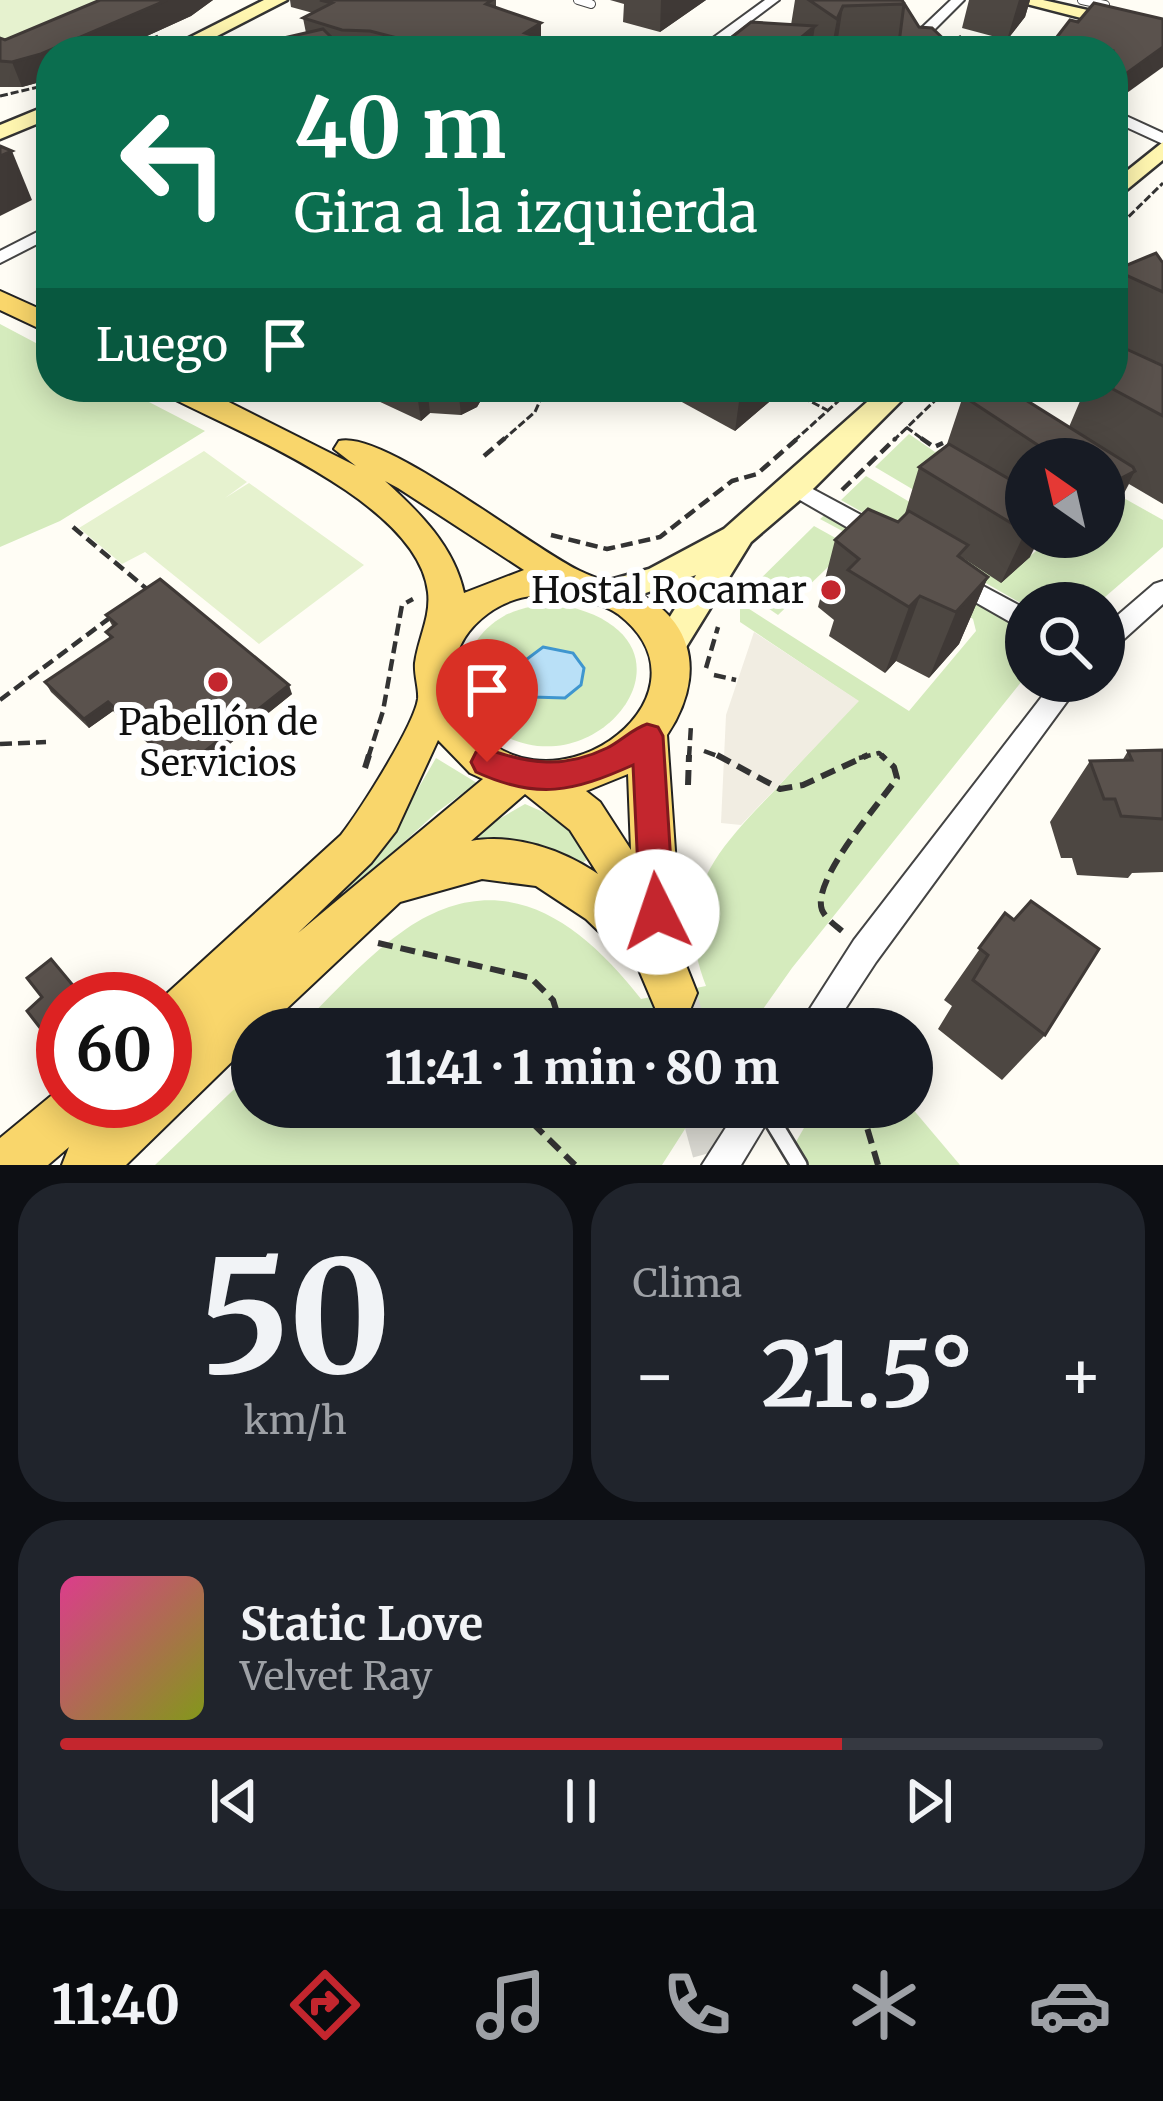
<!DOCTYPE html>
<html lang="es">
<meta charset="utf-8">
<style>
body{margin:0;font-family:Merriweather,serif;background:#20242c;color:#f1f3f6;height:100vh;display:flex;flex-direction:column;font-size:45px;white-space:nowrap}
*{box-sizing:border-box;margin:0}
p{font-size:39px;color:#9ea1a6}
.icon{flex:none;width:66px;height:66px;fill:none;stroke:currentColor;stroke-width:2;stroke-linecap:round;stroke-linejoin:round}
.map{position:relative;height:1165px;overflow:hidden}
.sheet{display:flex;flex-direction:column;gap:18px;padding:18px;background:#0d0f14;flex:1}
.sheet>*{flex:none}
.top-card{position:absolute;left:36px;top:36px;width:1092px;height:366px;border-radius:48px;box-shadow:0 6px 30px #0003;background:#0b6e4f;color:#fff;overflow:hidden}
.needle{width:78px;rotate:326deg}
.tools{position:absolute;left:1005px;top:438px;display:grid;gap:24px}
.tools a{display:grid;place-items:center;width:120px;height:120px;border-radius:50%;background:#171b24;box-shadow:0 6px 30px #0003;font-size:60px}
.speed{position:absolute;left:36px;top:972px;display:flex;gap:24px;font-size:60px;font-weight:700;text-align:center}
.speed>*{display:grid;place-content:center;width:156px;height:156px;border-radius:50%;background:#171b24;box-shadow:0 6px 30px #0003;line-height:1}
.speed .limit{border:18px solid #d22;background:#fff;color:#111}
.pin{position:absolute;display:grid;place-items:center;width:102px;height:102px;color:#fff;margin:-123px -51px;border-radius:50% 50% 50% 0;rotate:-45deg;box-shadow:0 0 12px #0007}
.pin .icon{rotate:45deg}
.me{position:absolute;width:132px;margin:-66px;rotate:356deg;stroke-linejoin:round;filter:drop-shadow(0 0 9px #0008)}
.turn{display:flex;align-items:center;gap:42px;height:252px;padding:0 60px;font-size:54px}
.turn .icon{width:156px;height:156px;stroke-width:2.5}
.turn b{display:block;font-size:84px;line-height:102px}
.then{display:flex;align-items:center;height:114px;padding:0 60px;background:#0003;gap:24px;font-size:45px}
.big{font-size:90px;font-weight:800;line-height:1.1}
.sheet .tile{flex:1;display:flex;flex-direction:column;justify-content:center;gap:18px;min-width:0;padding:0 42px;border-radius:48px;background:#20242c}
.sheet .dial{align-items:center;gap:0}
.dial b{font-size:156px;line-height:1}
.song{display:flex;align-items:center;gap:36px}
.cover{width:144px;height:144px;border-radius:18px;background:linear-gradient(135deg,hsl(330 70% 55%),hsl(70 70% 35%))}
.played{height:12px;border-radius:6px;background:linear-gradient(90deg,#c4262e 75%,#363941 75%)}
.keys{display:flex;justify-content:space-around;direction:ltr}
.heat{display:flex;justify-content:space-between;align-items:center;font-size:66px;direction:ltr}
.sheet .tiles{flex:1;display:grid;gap:18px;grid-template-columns:1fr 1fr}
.tile:last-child{grid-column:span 2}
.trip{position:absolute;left:231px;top:1008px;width:702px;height:120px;border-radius:60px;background:#171b24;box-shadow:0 6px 30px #0003;font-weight:800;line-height:120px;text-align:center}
.tab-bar{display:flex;height:192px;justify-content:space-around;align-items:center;background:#090b0e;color:#9ea1a6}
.tab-bar .icon{width:84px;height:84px}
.tab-bar .on{color:#c4262e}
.tab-bar b{font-size:54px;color:#f1f3f6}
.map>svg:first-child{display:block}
.green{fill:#d5ebbd}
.pitch{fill:#e6f2cf}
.plaza{fill:#f1ede2}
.water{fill:#b9e0f7;stroke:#3f96cf;stroke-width:3}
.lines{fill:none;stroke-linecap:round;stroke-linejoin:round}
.primary-tunnel{stroke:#dbdad3;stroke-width:46;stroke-dasharray:46 22;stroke-linecap:butt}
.lane-far1-casing{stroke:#444;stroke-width:10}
.lane-casing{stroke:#444;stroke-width:20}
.street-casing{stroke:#444;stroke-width:4}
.secondary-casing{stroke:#333;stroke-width:5}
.primary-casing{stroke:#222;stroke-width:4}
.path-far2{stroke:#333;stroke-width:3;stroke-dasharray:8 3;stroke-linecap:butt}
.path-far1{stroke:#333;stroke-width:4.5;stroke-dasharray:12 6;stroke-linecap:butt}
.path{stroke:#333;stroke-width:6;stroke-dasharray:15 8;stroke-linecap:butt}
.lane-far1{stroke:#fff;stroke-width:8}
.lane{stroke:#fff;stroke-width:15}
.street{fill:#fff;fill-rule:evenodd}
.secondary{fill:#fff6b0;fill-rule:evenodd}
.primary{fill:#f9d66b;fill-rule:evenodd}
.wall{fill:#4d4742}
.shaded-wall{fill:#3f3936}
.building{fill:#5a524d;stroke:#3f3936;stroke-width:3}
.route{fill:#c4262e;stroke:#7f191e;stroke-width:3}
.poi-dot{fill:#c4262e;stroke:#fff;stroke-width:4.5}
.labels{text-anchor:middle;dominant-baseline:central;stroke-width:12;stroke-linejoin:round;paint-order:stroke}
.poi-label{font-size:36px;fill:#111;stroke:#fff;text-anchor:end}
</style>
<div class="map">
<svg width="1163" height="1165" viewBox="0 0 1163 1165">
<rect width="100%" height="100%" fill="#fffdf5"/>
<g class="green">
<path d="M 0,324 L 51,351 L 51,387 L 120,387 L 205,431 L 60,521 L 0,547 Z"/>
<path d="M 909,434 L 935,452 L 944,447 L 968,464 L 929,499 L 875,467 Z"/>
<path d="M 866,476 L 918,507 L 1029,557 L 1042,546 L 1030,537 L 1104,537 L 1104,524 L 1110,528 L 1122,518 L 1104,505 L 1104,487 L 1163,520 L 1163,547 L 1098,603 L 1026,606 L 841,500 Z"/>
<path d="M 826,514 L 1026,632 L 1026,676 L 792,968 L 749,1029 L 297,1029 C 332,996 366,956 406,929 C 503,863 580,921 641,999 L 706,986 C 671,897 717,850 775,790 C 802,760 830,731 858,701 L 740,622 L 740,609 L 743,605 L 909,711 L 976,631 L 973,619 L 874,548 L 820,519 Z"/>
<path d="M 814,526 L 850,546 L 778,615 L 746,593 Z"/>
<path d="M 557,604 C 723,635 594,801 492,728 C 448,696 461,640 504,616 C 521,607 539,605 557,604 Z"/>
<path d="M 436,758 L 477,783 L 437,812 L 348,893 L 343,888 L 388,840 Z"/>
<path d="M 525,804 L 557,818 L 595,854 L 578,866 L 461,841 Z"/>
<path d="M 252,1072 L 252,1107 L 699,1107 L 662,1165 L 155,1165 Z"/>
<path d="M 816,1107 L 911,1107 L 960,1165 L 787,1165 L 785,1161 Z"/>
</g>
<g class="pitch">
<path d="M 0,0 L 164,0 L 0,59 Z"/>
<path d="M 204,451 L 247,482 L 225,498 L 249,483 L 364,565 L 259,644 L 145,552 L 122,564 L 79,528 Z"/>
</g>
<path class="plaza" d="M 754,632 L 859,701 L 741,825 L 721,823 L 726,715 Z"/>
<path class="water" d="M 543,647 L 573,653 L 584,668 L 581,685 L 565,698 L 532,697 L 518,683 L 519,665 Z"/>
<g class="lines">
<g class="primary-tunnel">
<path d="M 673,993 L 683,1029"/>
<path d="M 703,1107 L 719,1165"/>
</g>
<g class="lane-far1-casing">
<g id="lane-far1">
<path d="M 578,0 L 591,4"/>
<path d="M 1082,0 L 1105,5"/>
</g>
</g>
<g class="lane-casing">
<path id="lane" d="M 764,1107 L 799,1165"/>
</g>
<g class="street-casing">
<g id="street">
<path d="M 765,0 L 779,0 L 711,51 L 695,51 Z"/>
<path d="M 951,0 L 964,0 L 925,39 L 933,51 L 919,51 L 911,38 Z"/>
<path d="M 1113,110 L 1163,133 L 1163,144 L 1113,121 Z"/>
<path d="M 51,225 L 51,237 L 0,263 L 0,251 Z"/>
<path d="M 794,479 L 887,529 L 891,535 L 887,541 L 871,541 L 786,492 L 783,487 Z"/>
<path d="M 955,571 L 1026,609 L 1026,631 L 947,586 L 943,580 Z"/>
<path d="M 1163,581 L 1163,604 L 1113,649 L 1104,652 L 1104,627 L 1154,584 Z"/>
<path d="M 1054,681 L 1082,681 L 876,962 L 832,1029 L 797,1029 L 854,940 Z"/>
<path d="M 739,1107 L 776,1107 L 741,1165 L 702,1165 Z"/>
</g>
</g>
<g class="secondary-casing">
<g id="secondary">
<path d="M 264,0 L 287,0 L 188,51 L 163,51 Z"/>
<path d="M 1011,0 L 1043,0 L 1163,27 L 1163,39 Z"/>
<path d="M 51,104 L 51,118 L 0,139 L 0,125 Z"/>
<path d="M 1163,142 L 1163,160 L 1113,201 L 1113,182 Z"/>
<path d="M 884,387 L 915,387 L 814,488 L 751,542 L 680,657 L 668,661 L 656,657 L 651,647 L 696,575 L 615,604 L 603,600 L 598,591 L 603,582 L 649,569 L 724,529 Z"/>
</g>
</g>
<g class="primary-casing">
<g id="primary">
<path d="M 0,291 L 51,314 L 51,334 L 0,310 Z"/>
<path d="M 160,387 L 199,387 L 356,466 L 334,449 L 339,441 C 383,429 532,549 580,571 C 615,588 650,589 675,623 C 701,659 689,702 667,735 L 681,937 L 678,945 L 697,993 L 690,1010 L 673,1017 L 656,1010 L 639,970 L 586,919 L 536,886 L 482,879 L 400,902 L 265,1029 L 252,1029 L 252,1042 L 126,1165 L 62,1165 L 69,1147 L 48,1165 L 0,1165 L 0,1138 L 63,1086 L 63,1101 L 109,1101 L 104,1114 L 118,1101 L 165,1101 L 165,1057 L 173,1049 L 165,1052 L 165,999 L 161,999 L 341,835 C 359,812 414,726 418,699 C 419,689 414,675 415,663 C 418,639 431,617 428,592 C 418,502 237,432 164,394 ZM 385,481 L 398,488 L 524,570 L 464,593 C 454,546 419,512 385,481 ZM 566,595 C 582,600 604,604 618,614 C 729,699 536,835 463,711 C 437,666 466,618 511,601 C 528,594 548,595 566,595 ZM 438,740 L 470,773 L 483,779 L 298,933 L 371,863 L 396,831 ZM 628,774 L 631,850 L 600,802 L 586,791 ZM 525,794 L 570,830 L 598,874 C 563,850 514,833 471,841 Z"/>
</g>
</g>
<g class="path-far2">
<path d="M 125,51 L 158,36"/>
<path d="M 0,96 L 51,84"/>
<path d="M 1113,158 L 1127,146"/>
<path d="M 1113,232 L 1163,183"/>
<path d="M 783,387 L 827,410"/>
<path d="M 906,427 L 925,441"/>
<path d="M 502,441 L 535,412 L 546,387"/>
<path d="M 794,441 L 854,387"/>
<path d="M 893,441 L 949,387"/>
</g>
<g class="path-far1">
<path d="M 921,438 L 934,447 L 943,443"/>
<path d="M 484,456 L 505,438"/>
<path d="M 842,490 L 896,438"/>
<path d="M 73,527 L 148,590"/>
<path d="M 551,535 L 607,549 L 660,537 L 732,481 L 757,474 L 798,438"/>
<path d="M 706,668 L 718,627"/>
<path d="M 714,675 L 736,680"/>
<path d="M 0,700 L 111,617"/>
<path d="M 0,744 L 46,742"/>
<path d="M 704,751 L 723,758"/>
<path d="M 368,758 L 383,711 L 402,605 L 413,599"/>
<path d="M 689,758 L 691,725"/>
<path d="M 859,758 L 879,753 L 885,758"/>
</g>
<g class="path">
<path d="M 717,755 L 780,789 L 803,785 L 868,755"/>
<path d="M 365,768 L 369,755"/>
<path d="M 688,785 L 689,755"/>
<path d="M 842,931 C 835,925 826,919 822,910 C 811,880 880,803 897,778 L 894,767 L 881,755"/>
<path d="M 378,943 L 531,978 L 553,1000 L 562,1029"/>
<path d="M 516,1107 L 575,1165"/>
<path d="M 861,1107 L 878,1165"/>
</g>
<use href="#lane-far1" class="lane-far1"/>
<use href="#lane" class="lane"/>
<use href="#street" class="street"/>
<use href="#secondary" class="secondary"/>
<use href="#primary" class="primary"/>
</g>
<g class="wall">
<path d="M 100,0 L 213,0 L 191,16 L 114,51 L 51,51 L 51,79 L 22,87 L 0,87 L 0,38 L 5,40 Z"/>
<path d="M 290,0 L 496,0 L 496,7 L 562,51 L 385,51 L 373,48 L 345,47 L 306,33 L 303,18 L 313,13 L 291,7 Z"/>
<path d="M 610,0 L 706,0 L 660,32 L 623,22 L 624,4 Z"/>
<path d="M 795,0 L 902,0 L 919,27 L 949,44 L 973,51 L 714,51 L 791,25 Z"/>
<path d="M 969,0 L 1030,0 L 1025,17 L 1007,40 L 962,28 Z"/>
<path d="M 1163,19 L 1113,103 L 1113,51 L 1078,22 Z"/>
<path d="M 1163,263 L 1163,504 L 1129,484 L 1108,523 L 1104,459 L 1026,459 L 1026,537 L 1030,557 L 1001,583 L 963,558 L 988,577 L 959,644 L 929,678 L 896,661 L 885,673 L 829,636 L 834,620 L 818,607 L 835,540 L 898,522 L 904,517 L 919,467 L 946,447 L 963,396 L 1069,427 L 1086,387 L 1113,387 L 1118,353 L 1113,350 L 1113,274 L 1115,270 Z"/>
<path d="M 348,387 L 483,387 L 484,395 L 477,407 L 461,415 L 430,413 L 421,421 Z"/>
<path d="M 658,387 L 783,387 L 782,391 L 735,431 L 658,389 Z"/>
<path d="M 106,615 L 292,694 L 186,779 L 113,711 L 89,728 L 51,692 L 45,682 L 110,638 L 106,632 L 113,627 Z"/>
<path d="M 1163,750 L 1163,872 L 1132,873 L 1128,878 L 1077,875 L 1072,858 L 1061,858 L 1050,822 L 1090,761 L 1122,761 L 1128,751 Z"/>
<path d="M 1005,913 L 1014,920 L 1045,1035 L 1002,1080 L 938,1029 L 952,1006 L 944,1000 Z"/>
</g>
<g class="shaded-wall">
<path d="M 167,0 L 213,0 L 191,16 L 114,51 L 51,51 L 51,79 L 22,87 L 12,62 Z"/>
<path d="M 661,0 L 706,0 L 660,32 Z"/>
<path d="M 1019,0 L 1030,0 L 1025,17 L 1007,40 Z"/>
<path d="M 843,6 L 836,51 L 831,51 L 837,19 Z"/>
<path d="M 541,23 L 541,40 L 525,33 Z"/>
<path d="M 815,26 L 811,51 L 785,51 Z"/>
<path d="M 1163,47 L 1163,67 L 1113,103 L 1113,96 L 1120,78 Z"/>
<path d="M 12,151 L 32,200 L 0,216 L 0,156 Z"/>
<path d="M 416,387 L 427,387 L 430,413 L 421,421 Z"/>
<path d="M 458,387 L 483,387 L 484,395 L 477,407 L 461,415 Z"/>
<path d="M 741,387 L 783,387 L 782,391 L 735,431 Z"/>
<path d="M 1135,471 L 1108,523 L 1104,525 L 1104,487 Z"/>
<path d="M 1026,530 L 1026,537 L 1040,537 L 1030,557 L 1001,583 Z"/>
<path d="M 988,577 L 959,644 L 929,678 L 956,612 Z"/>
<path d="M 920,596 L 896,661 L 885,673 L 909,607 Z"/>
<path d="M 289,685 L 292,694 L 186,779 L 181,770 Z"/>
<path d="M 108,702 L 113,711 L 89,728 L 84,719 Z"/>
<path d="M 63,1010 L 63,1023 L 48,1035 L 41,1029 Z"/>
</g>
<g class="building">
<path d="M 100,0 L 167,0 L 41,54 L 12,62 L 0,61 L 0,38 L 5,40 Z"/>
<path d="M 320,0 L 492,0 L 486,4 L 541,23 L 525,33 L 562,44 L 550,51 L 470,51 L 432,47 L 370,31 L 342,30 L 303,18 L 332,3 Z"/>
<path d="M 809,0 L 902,0 L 919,27 L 932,28 L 949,44 L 960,37 L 973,49 L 973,51 L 898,51 L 904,4 L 843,6 L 837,19 Z"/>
<path d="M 1094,3 L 1163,19 L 1163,47 L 1120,78 L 1113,75 L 1113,51 L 1046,51 L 1070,20 L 1078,22 Z"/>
<path d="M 751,22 L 815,26 L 785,51 L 714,51 Z"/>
<path d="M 323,29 L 344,50 L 227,51 Z"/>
<path d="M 0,146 L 12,151 L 0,156 Z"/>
<path d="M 1156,253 L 1163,263 L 1163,292 L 1115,270 Z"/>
<path d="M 1124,348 L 1163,366 L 1163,416 L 1109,387 L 1113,387 L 1113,356 Z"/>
<path d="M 983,387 L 1005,387 L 1133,467 L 1135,471 L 1104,487 L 1104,459 L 1059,459 L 963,396 Z"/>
<path d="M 949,444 L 1026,489 L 1026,530 L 1024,531 L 919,467 Z"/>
<path d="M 868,509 L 898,522 L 909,511 L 968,545 L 958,556 L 988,577 L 956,612 L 920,596 L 909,607 L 848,570 L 859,559 L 835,540 Z"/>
<path d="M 160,579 L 289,685 L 181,770 L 108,702 L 84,719 L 45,682 L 112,637 L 106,632 L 116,624 L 106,615 Z"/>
<path d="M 1163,750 L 1163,819 L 1121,816 L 1115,799 L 1104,799 L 1090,761 L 1132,760 L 1128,751 Z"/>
<path d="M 1031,901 L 1099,949 L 1045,1035 L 973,980 L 988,955 L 979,948 L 1005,913 L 1014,920 Z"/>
<path d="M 51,959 L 81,995 L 76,999 L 63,999 L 63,1010 L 41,1029 L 27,1011 L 42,997 L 27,978 Z"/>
</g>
<path class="route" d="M 647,724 L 658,727 L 663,736 L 674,912 L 669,924 L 657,929 L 645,924 L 640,912 L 633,765 C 573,792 537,800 476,772 L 471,762 L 476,752 L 487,749 C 529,764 564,769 607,748 C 621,741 632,729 647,724 Z"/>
<g class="poi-dot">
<circle cx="831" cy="590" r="12"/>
<circle cx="218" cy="682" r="12"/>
</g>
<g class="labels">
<g class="poi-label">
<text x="807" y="590">Hostal Rocamar</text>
<text x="218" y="722" text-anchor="middle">Pabellón de<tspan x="218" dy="41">Servicios</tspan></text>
</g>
</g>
</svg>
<div class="tools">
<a><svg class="needle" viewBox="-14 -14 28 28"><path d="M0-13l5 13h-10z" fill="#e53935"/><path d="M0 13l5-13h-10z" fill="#9ea1a6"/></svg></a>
<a><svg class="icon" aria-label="search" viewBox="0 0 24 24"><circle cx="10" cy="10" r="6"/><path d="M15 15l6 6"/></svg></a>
</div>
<div class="speed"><div class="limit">60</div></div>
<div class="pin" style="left:487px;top:762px;background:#d93025"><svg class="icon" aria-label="arrive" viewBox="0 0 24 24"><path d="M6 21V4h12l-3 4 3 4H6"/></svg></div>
<svg class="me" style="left:657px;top:912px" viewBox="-20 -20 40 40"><circle r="19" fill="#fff"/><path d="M0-13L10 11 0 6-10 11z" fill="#c4262e"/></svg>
<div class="trip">11:41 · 1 min · 80 m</div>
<div class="top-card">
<div class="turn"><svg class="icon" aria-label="left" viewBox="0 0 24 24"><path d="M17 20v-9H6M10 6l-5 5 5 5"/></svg><div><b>40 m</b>Gira a la izquierda</div></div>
<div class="then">Luego<svg class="icon" aria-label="arrive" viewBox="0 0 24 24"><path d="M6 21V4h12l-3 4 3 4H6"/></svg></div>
</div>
</div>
<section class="sheet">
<div class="tiles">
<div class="tile dial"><b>50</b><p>km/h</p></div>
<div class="tile"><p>Clima</p>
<div class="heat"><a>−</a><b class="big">21.5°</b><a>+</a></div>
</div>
<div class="tile">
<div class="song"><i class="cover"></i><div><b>Static Love</b><p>Velvet Ray</p></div></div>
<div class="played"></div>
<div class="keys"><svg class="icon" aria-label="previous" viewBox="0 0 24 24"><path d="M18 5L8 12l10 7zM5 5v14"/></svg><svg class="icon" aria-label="pause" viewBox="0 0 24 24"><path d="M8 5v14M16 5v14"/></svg><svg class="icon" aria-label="next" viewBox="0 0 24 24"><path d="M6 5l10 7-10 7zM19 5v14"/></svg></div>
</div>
</div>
</section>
<nav class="tab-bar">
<b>11:40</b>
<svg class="icon on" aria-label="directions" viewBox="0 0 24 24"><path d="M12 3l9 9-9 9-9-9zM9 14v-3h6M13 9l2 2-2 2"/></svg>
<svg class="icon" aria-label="music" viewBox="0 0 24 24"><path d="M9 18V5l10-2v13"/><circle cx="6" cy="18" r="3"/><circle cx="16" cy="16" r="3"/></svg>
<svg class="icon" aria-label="phone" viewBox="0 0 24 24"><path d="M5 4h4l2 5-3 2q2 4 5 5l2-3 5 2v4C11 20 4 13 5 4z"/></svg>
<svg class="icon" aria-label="climate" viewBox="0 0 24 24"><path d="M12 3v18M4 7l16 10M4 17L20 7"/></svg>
<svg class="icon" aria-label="car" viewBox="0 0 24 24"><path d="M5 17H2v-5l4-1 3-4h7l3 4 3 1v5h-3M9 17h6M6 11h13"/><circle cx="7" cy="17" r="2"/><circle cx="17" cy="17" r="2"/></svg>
</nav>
